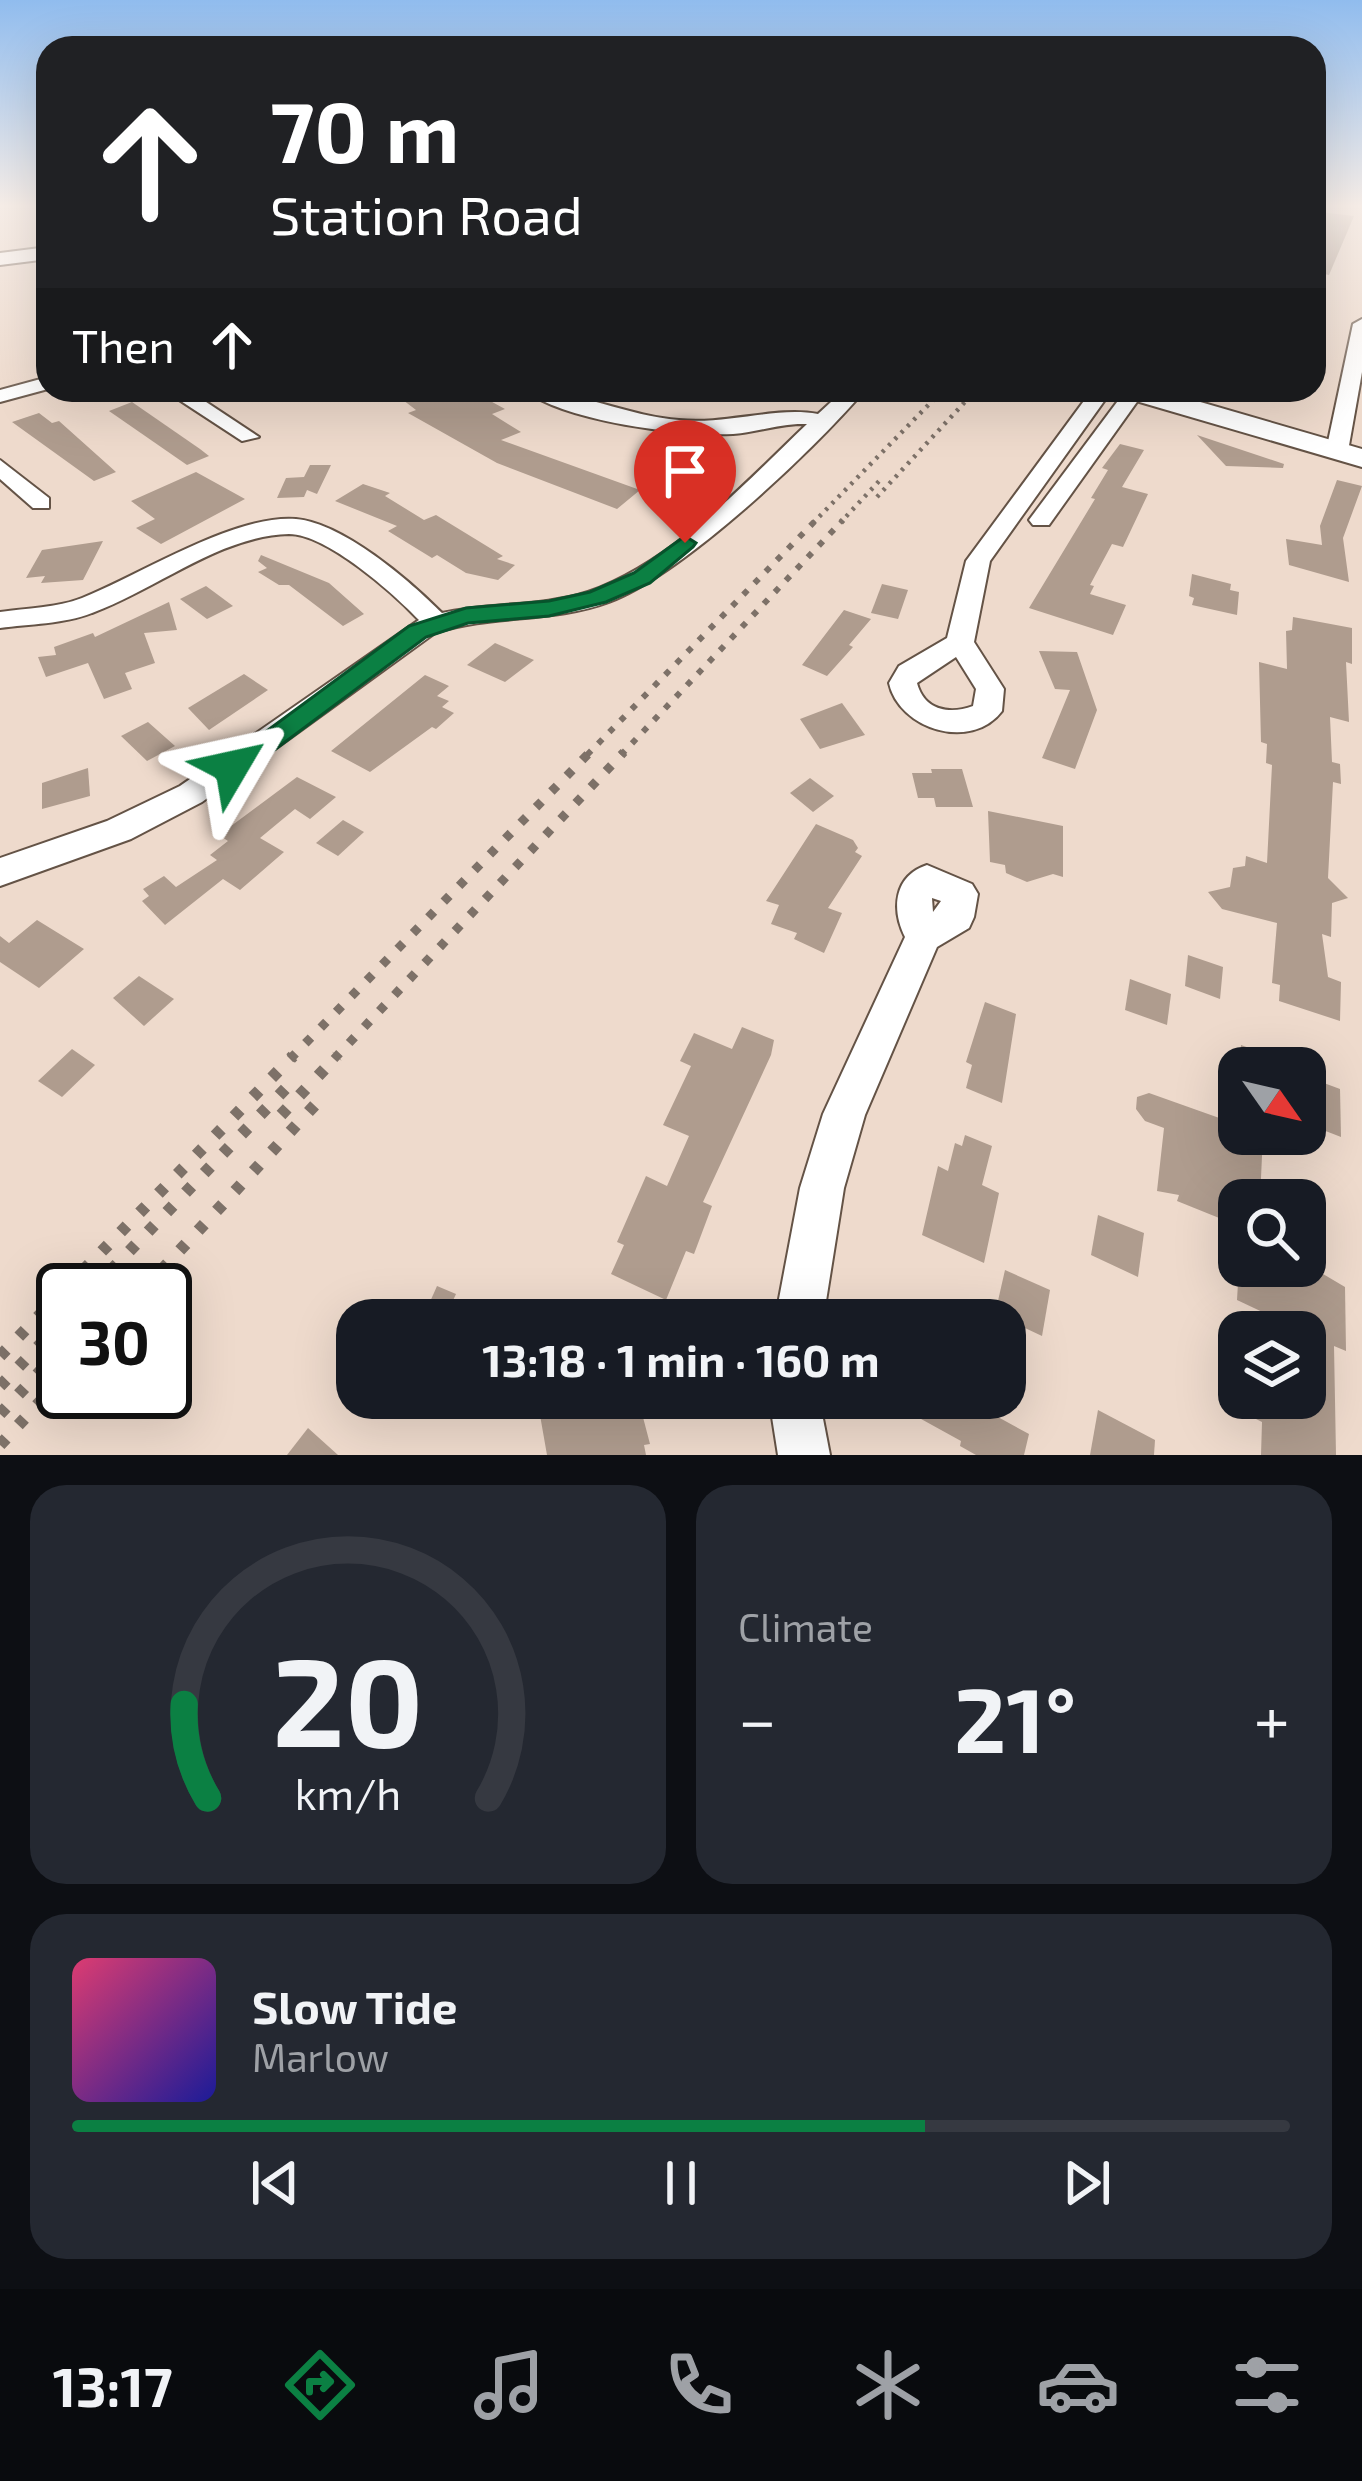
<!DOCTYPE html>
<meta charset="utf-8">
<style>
body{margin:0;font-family:"Exo 2",sans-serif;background:#242831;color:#f1f3f6;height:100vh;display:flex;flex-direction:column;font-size:45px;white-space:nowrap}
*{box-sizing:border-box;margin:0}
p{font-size:39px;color:#9ea1a6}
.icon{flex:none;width:66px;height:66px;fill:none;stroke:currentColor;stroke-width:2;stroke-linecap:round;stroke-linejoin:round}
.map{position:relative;height:1455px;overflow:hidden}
.details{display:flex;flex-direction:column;gap:30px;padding:30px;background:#0d0f14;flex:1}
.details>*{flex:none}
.hud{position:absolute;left:36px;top:36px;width:1290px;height:366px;border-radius:36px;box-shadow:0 12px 48px #0002;background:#202124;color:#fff;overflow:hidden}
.needle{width:78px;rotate:124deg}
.buttons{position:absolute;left:1218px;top:1047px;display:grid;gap:24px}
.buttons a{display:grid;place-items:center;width:108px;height:108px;border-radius:24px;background:#171b24;box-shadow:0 12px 48px #0002;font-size:60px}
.speed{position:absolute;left:36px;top:1263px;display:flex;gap:24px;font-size:60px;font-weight:700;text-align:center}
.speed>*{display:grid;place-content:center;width:156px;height:156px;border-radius:50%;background:#171b24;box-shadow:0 12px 48px #0002;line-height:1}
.speed .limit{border:6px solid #111;border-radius:18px;background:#fff;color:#111}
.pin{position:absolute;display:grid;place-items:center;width:102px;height:102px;color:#fff;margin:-123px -51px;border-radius:50% 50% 50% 0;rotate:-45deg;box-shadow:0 0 12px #0007}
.pin .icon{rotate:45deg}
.me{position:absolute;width:132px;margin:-66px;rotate:54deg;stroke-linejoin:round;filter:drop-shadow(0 0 9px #0008)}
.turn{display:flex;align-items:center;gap:42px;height:252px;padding:0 36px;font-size:54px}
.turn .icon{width:156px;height:156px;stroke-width:2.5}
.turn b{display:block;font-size:84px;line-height:102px}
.then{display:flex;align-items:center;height:114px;padding:0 36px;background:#0003;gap:24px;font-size:45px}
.big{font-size:90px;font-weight:700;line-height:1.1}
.details .widget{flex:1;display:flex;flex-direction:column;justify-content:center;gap:18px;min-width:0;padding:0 42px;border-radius:36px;background:#242831}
.details .dial{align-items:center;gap:0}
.dial svg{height:312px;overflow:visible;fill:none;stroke:#363941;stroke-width:7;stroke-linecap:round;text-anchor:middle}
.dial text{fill:#f1f3f6;stroke:none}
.song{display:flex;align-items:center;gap:36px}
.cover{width:144px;height:144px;border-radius:18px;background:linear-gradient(135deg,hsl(340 70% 55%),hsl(240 70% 35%))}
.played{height:12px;border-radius:6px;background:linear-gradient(90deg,#0b8043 70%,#363941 70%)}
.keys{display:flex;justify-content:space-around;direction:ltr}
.heat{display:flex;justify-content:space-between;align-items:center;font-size:66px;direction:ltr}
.details .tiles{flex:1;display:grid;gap:30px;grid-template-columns:1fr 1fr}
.widget:last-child{grid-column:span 2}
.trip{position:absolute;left:336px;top:1299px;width:690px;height:120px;border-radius:36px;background:#171b24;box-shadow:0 12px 48px #0002;font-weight:700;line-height:120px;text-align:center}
.tab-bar{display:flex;height:192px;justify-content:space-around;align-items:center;background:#090b0e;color:#9ea1a6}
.tab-bar .icon{width:84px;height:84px}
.tab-bar .on{color:#0b8043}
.tab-bar b{font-size:54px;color:#f1f3f6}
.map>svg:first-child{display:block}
.building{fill:#af9c8e}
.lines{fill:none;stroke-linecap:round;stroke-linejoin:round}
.street-casing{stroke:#645346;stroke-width:4}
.secondary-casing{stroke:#645346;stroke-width:4}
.street{fill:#fff;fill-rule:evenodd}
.secondary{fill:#fff;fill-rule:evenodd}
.rail-far3{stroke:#7d7168;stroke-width:4.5;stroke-dasharray:3 6;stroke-linecap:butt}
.rail-far2{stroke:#7d7168;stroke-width:6;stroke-dasharray:6 10;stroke-linecap:butt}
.rail-far1{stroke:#7d7168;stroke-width:9;stroke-dasharray:8 14;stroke-linecap:butt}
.rail{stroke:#7d7168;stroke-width:12;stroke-dasharray:9 18;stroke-linecap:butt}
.route{fill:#0b8043;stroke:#07532c;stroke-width:3}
</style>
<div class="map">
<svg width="1362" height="1455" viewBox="0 0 1362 1455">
<rect width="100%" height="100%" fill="#eedacc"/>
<g class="building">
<path d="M 1320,212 L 1354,216 L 1329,275 L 1314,272 L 1314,214 Z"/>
<path d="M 433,390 L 452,390 L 473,401 L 483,397 L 505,409 L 492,414 L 521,432 L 501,440 L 640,490 L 617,509 L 497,463 L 408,413 L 416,410 L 403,400 Z"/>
<path d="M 132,402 L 200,449 L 209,456 L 187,465 L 109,411 Z"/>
<path d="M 39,413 L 52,423 L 59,421 L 116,472 L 94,481 L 12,422 Z"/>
<path d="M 1197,435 L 1284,464 L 1283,468 L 1226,466 Z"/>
<path d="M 1120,444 L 1144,450 L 1122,487 L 1148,494 L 1123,547 L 1112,544 L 1090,585 L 1094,586 L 1090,594 L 1126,605 L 1113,635 L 1029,608 L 1095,499 L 1091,498 L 1108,470 L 1102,468 Z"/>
<path d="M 310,465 L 331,465 L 317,494 L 307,490 L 304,497 L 277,498 L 286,478 L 304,477 Z"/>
<path d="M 196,472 L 245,499 L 161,544 L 136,528 L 155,519 L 131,501 Z"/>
<path d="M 1337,480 L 1362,486 L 1343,538 L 1349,582 L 1289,565 L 1286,539 L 1322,545 L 1320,526 Z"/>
<path d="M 363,484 L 390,493 L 385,496 L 424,520 L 436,515 L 503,556 L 497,559 L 515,565 L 498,580 L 466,573 L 437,555 L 432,558 L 388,531 L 397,526 L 335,501 Z"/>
<path d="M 103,541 L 83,580 L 41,583 L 45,576 L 26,578 L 42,550 Z"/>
<path d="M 261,555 L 329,583 L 364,614 L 343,626 L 289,585 L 279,585 L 258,572 L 267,568 L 258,561 Z"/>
<path d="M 1192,574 L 1231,584 L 1230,590 L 1239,592 L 1237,615 L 1192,605 L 1194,598 L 1189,596 Z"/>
<path d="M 882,584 L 908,590 L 898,619 L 871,613 Z"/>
<path d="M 206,586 L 233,606 L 207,619 L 180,599 Z"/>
<path d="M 169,602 L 177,630 L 144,633 L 155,663 L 125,673 L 132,689 L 104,699 L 88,663 L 46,677 L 38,657 L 56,655 L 54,647 L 93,633 L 95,637 Z"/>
<path d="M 844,610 L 871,619 L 849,645 L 853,647 L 827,676 L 802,665 Z"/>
<path d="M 1293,617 L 1352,628 L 1352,664 L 1346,662 L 1349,722 L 1330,717 L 1332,762 L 1340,764 L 1341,784 L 1333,782 L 1328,878 L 1348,898 L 1332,903 L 1331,937 L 1322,934 L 1328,977 L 1341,982 L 1340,1021 L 1279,1001 L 1280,985 L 1272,983 L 1277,923 L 1222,909 L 1208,892 L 1230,887 L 1233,868 L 1245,866 L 1246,856 L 1267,863 L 1272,765 L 1266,763 L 1267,744 L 1261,742 L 1259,662 L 1287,669 L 1286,631 L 1292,630 Z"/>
<path d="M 495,643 L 534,660 L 505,682 L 467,665 Z"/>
<path d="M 1039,651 L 1077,652 L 1097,710 L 1075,769 L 1042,758 L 1070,690 L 1055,689 Z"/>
<path d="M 244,674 L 268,690 L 209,730 L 188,708 Z"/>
<path d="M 425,675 L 449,686 L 437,696 L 449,701 L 442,707 L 454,713 L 436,729 L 432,727 L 370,772 L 331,751 Z"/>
<path d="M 842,703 L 865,735 L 820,749 L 800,719 Z"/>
<path d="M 148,722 L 175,746 L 147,761 L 121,736 Z"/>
<path d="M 88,768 L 90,796 L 42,809 L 42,783 Z"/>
<path d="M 931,769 L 962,769 L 973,807 L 936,807 L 934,798 L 918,798 L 912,773 L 932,773 Z"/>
<path d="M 297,777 L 336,797 L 310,819 L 295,809 L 260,838 L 284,852 L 240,890 L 223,879 L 165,925 L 142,901 L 149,896 L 143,889 L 164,876 L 176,887 L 217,860 L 210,855 L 228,841 L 219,835 Z"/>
<path d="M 810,778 L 834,796 L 813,812 L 790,793 Z"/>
<path d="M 988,811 L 1063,826 L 1063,877 L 1053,874 L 1027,882 L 1006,873 L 1005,865 L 990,862 Z"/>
<path d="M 343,820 L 364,832 L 338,856 L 316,843 Z"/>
<path d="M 816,824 L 853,840 L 858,848 L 855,852 L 862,856 L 828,908 L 842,913 L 824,953 L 794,939 L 797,933 L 771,924 L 779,905 L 766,901 Z"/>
<path d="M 37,920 L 84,949 L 39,988 L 0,962 L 0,936 L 9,943 Z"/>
<path d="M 1188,955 L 1223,967 L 1220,999 L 1185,986 Z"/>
<path d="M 139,976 L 174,999 L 144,1026 L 113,998 Z"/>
<path d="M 1130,979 L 1171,994 L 1167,1025 L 1125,1010 Z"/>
<path d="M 985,1002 L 1016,1014 L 1002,1103 L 966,1088 L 972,1065 L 966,1062 Z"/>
<path d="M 742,1027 L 774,1040 L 771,1055 L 703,1202 L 712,1206 L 694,1254 L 686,1251 L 666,1300 L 611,1274 L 624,1245 L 617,1242 L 646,1176 L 667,1186 L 689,1136 L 663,1125 L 691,1066 L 680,1061 L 694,1033 L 732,1049 Z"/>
<path d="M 1241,1045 L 1296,1065 L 1296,1068 L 1239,1068 Z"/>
<path d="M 72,1049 L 95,1065 L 62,1097 L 38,1081 Z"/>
<path d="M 1305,1076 L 1340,1089 L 1341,1137 L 1305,1123 Z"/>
<path d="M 1149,1093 L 1239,1125 L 1239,1134 L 1263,1134 L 1260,1200 L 1239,1200 L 1239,1226 L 1177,1201 L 1179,1195 L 1157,1191 L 1164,1128 L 1145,1121 L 1136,1109 L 1137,1097 Z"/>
<path d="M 965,1135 L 992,1146 L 982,1185 L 999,1193 L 984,1263 L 922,1235 L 938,1166 L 948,1171 L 955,1143 L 962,1146 Z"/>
<path d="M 1098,1215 L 1144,1233 L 1138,1277 L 1091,1255 Z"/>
<path d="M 1239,1266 L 1318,1266 L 1318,1271 L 1345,1287 L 1346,1351 L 1334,1346 L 1336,1455 L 1261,1455 L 1262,1422 L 1248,1415 L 1249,1398 L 1305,1398 L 1305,1332 L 1237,1300 Z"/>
<path d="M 1005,1270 L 1050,1290 L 1042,1336 L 995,1314 Z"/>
<path d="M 437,1286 L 456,1294 L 444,1320 L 422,1320 Z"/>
<path d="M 537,1398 L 609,1398 L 610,1406 L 639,1402 L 650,1444 L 644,1445 L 646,1455 L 547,1455 Z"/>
<path d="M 883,1398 L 978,1398 L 976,1405 L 1029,1434 L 1024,1455 L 976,1455 L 960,1446 L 961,1441 Z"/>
<path d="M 1098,1410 L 1155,1440 L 1154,1455 L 1090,1455 Z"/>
<path d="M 308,1428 L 338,1455 L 287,1455 Z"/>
</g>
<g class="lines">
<g class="street-casing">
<g id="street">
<path d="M 1362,319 L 1362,372 L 1348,451 L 1337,457 L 1326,451 L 1353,324 Z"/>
<path d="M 48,377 L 48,389 L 0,402 L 0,390 Z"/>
<path d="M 164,390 L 188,390 L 259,437 L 242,441 Z"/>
<path d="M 525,390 C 577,390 627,416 679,420 C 726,425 776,406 818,414 L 844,390 L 865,390 C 812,452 683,574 609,602 C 553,623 492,614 435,633 L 202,802 L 131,839 L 0,886 L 0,858 L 107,821 L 180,786 L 419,620 C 394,594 327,534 289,534 C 219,536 156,590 92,613 C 64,624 29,624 0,628 L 0,612 C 26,608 57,608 82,598 C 140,575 234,514 296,519 C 343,523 410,581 442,613 C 489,602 542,607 588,592 C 672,563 744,484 807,424 C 781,423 758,432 733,434 C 684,437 563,421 525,390 Z"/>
<path d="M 1092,390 L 1112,390 L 990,561 L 974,642 L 1004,689 L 1002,711 C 971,752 899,729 889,683 L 899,666 L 947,638 L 966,561 ZM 956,657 L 976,689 L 973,706 C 949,715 924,710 917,683 Z"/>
<path d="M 1126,390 L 1144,392 L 1049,525 L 1033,525 L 1029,520 Z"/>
<path d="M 0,460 L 49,498 L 49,508 L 33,508 L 0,479 Z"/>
<path d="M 927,865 L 972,884 L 978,894 L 974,917 L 969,928 L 937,947 L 865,1115 L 844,1188 L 823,1320 L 775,1320 L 800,1188 L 823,1114 L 905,937 C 891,909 894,876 927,865 ZM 932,898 L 941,901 L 933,912 Z"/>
<path d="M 769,1398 L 819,1398 L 830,1455 L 778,1455 Z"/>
</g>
</g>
<g class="secondary-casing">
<g id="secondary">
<path d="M 48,247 L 48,259 L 0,265 L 0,253 Z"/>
<path d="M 1115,390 L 1159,390 L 1362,449 L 1362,467 L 1119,396 Z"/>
</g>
</g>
<use href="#street" class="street"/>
<use href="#secondary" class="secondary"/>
<g class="rail-far3">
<path d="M 877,497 L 976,390"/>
<path d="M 813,523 L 943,390"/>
<path d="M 840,523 L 882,478"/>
</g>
<g class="rail-far2">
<path d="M 587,755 L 816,520"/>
<path d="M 621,755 L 843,520"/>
</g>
<g class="rail-far1">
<path d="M 290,1059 L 590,752"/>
<path d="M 334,1059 L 624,752"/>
</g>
<g class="rail">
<path d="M 281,1115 L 337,1056"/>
<path d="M 64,1290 L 293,1056"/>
<path d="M 92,1290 L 287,1087"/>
<path d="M 143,1290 L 315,1105"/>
<path d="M 0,1356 L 63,1291"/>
<path d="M 0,1386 L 63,1321"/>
<path d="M 0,1414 L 63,1347"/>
<path d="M 0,1445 L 63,1377"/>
</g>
</g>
<linearGradient id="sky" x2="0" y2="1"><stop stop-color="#90bcee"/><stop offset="0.5" stop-color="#f7eee8"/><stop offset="1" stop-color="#f7eee8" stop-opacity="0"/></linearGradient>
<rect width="1362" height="412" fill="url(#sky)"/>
<path class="route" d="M 685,536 L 696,543 L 693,547 L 650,583 L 606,602 L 549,616 L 468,623 L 426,637 L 242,774 L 222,774 L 218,767 L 409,626 L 466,608 L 549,601 L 590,592 L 634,573 Z"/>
</svg>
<div class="buttons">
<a><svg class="needle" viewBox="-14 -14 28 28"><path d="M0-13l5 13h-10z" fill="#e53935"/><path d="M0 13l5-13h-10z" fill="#9ea1a6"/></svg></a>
<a><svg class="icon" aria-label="search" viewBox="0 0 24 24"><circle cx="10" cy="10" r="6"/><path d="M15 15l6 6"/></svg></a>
<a><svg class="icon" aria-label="layers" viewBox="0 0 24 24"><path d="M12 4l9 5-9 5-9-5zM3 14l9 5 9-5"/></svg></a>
</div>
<div class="speed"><div class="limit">30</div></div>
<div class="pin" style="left:685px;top:543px;background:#d93025"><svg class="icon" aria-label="arrive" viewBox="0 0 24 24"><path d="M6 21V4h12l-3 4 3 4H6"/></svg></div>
<svg class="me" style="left:232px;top:767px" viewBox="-20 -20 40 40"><path d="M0-17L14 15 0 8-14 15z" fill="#0b8043" stroke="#fff" stroke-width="4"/></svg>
<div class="trip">13:18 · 1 min · 160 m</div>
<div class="hud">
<div class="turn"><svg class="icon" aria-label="ahead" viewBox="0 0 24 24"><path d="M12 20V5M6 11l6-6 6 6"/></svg><div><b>70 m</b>Station Road</div></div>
<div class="then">Then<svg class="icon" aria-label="ahead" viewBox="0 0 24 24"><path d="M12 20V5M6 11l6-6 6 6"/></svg></div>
</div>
</div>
<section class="details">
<div class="tiles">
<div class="widget dial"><svg viewBox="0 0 100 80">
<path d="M14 69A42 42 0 1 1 86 69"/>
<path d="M14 69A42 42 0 0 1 8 45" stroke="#0b8043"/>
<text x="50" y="56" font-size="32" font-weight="700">20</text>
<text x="50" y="72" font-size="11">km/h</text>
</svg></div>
<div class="widget"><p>Climate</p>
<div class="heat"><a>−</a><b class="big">21°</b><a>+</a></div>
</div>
<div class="widget">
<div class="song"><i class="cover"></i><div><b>Slow Tide</b><p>Marlow</p></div></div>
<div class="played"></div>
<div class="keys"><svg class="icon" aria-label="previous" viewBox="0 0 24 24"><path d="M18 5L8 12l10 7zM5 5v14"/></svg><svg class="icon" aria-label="pause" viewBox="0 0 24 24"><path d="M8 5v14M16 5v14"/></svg><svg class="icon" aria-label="next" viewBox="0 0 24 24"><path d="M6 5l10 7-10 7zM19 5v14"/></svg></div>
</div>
</div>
</section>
<nav class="tab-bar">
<b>13:17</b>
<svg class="icon on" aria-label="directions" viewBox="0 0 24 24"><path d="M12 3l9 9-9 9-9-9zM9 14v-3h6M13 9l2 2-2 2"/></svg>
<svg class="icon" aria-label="music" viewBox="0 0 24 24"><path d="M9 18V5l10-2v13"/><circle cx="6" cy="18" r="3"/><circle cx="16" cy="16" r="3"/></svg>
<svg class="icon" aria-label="phone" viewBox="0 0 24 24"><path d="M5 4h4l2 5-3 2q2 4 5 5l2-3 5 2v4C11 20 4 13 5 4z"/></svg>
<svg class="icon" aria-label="climate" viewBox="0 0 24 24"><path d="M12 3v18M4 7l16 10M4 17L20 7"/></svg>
<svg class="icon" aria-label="car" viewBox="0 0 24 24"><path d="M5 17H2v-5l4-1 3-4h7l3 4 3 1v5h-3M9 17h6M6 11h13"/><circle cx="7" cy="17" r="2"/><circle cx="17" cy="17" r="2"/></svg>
<svg class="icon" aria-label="filters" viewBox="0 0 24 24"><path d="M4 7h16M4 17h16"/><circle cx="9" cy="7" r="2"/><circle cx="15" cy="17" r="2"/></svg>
</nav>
